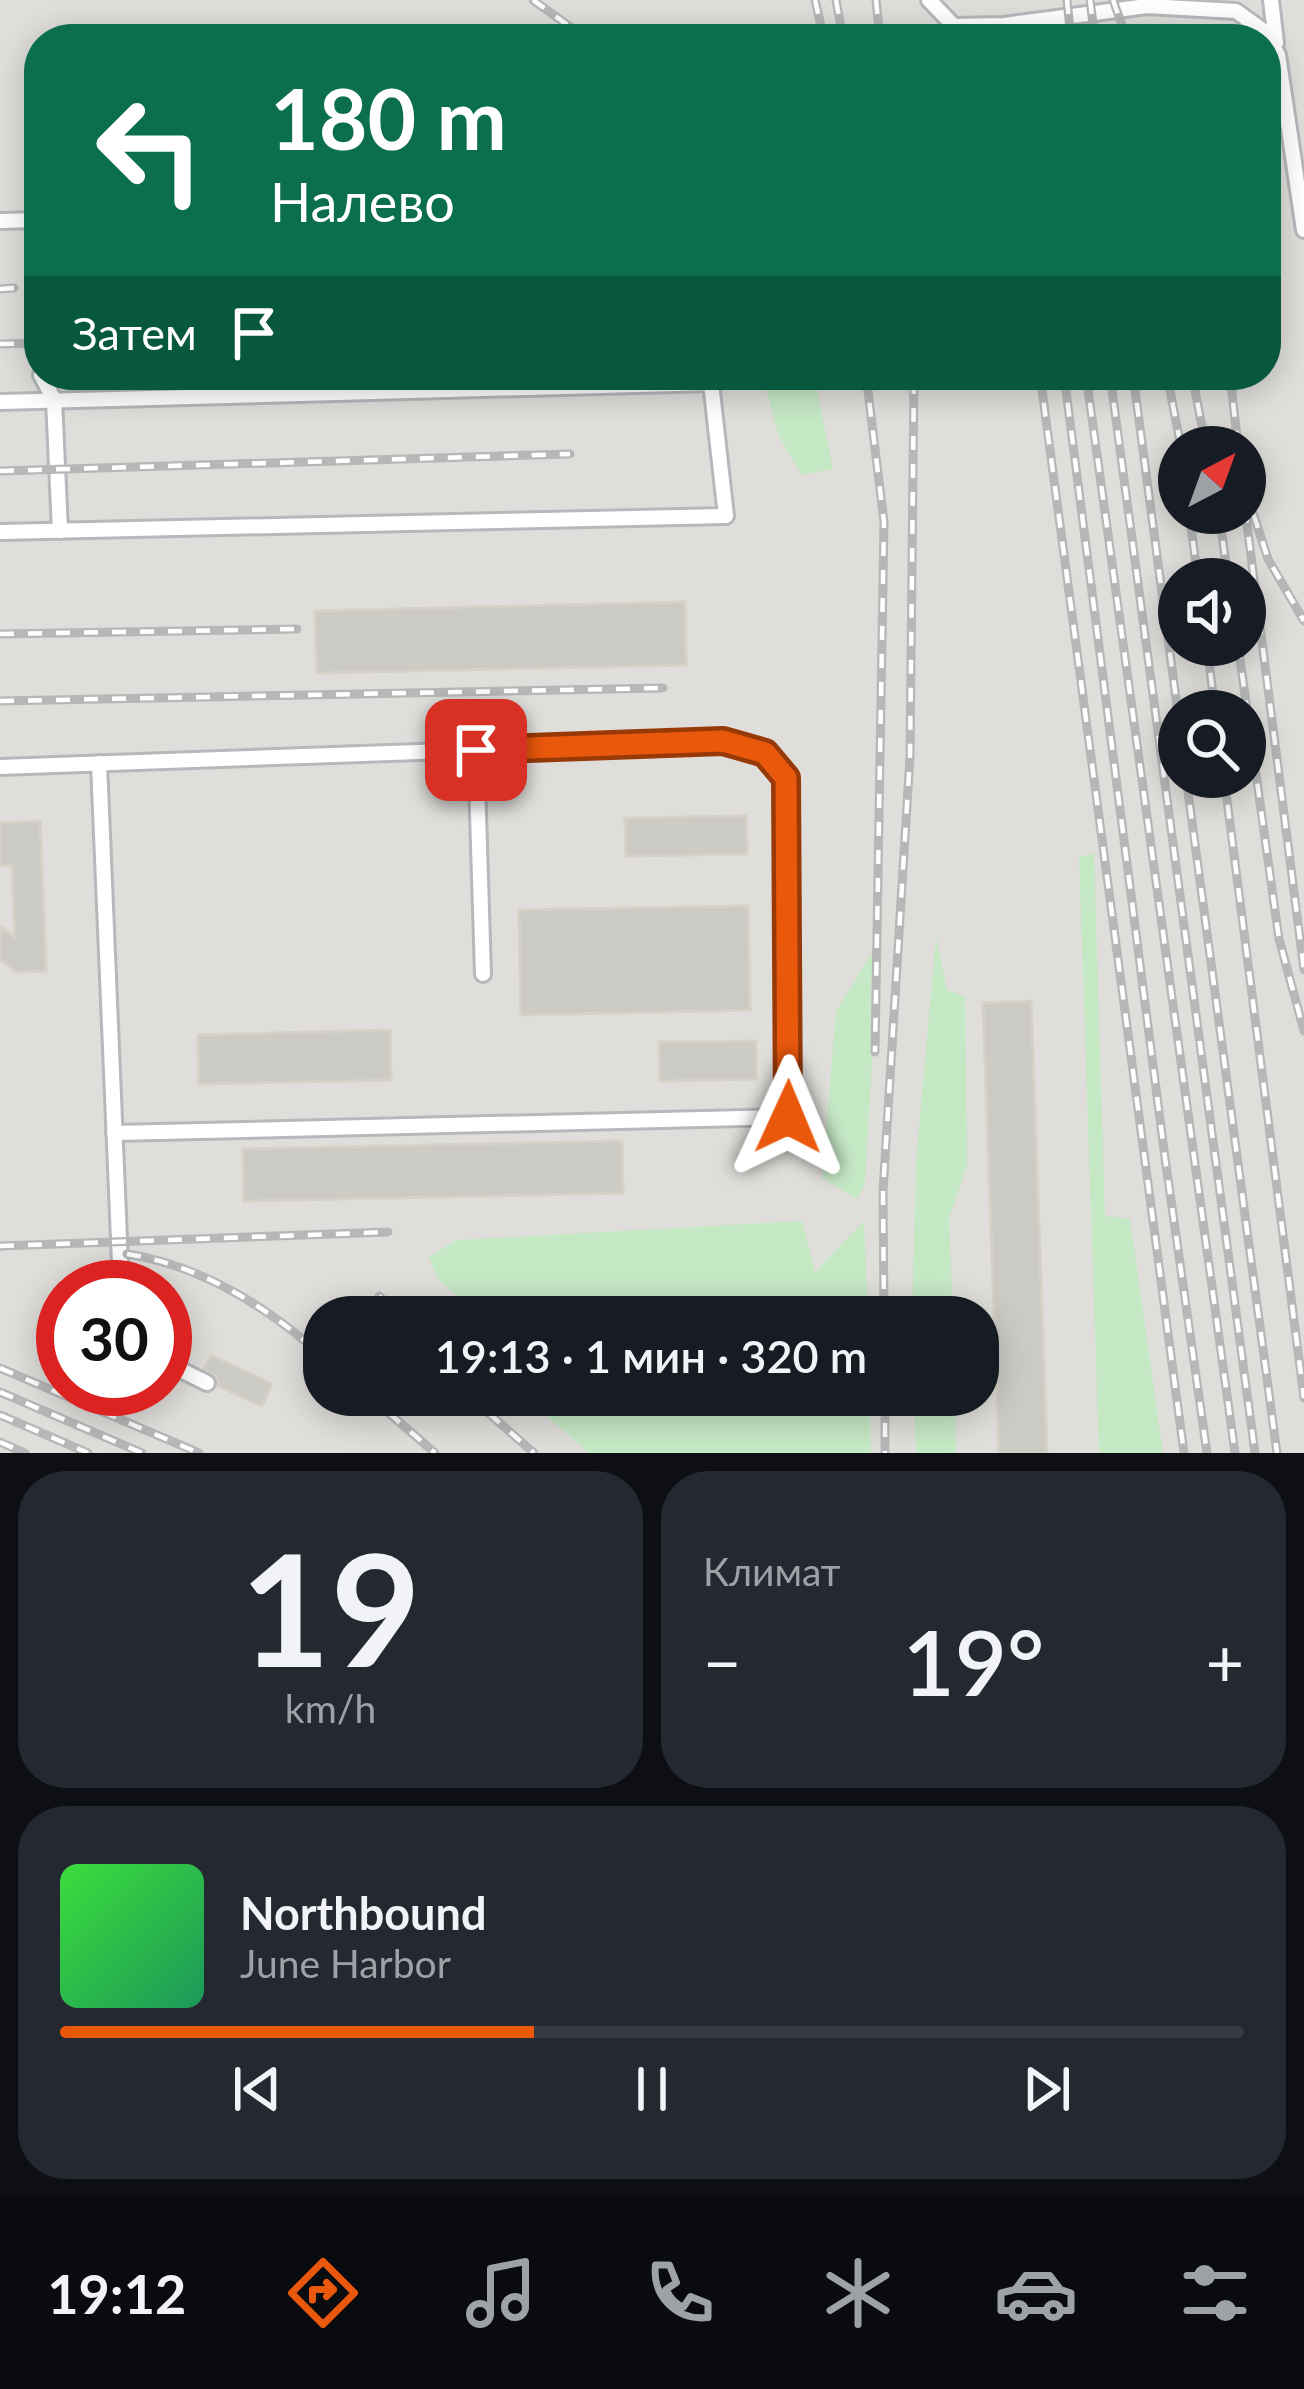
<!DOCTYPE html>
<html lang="ru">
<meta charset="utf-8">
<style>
body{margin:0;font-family:Lato,sans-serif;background:#242831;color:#f1f3f6;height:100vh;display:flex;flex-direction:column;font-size:45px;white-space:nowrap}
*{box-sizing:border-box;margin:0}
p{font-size:39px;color:#9ea1a6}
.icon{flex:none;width:66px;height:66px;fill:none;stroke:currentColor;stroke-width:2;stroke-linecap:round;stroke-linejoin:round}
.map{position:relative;height:1453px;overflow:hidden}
.details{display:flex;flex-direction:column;gap:18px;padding:18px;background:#0d0f14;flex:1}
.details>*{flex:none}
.hud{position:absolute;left:24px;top:24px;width:1257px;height:366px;border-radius:48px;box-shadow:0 6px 30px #0003;background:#0b6e4f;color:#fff;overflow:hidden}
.needle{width:78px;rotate:41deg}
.fabs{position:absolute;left:1158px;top:426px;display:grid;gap:24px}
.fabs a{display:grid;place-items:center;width:108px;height:108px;border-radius:50%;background:#171b24;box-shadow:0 6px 30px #0003;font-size:60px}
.speed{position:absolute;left:36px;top:1260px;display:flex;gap:24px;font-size:60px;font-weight:700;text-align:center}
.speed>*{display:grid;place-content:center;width:156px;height:156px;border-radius:50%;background:#171b24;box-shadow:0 6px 30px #0003;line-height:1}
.speed .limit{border:18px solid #d22;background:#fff;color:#111}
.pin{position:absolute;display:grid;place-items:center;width:102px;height:102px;color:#fff;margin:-51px;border-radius:24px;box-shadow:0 6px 18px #0006}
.me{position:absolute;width:132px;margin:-66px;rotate:1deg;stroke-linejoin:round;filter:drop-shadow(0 0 9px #0008)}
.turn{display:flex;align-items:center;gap:42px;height:252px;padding:0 48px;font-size:54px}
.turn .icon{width:156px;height:156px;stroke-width:2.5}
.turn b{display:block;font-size:84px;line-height:102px}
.then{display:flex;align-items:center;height:114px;padding:0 48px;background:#0003;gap:24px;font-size:45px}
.big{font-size:90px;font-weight:600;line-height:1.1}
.details .tile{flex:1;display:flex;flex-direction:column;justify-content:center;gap:18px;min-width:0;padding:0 42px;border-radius:48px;background:#242831}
.details .dial{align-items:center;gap:0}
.dial b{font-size:156px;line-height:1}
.song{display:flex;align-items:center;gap:36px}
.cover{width:144px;height:144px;border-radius:18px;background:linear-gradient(135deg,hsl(120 70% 55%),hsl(150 70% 35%))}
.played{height:12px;border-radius:6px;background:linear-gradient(90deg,#ea580c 40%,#363941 40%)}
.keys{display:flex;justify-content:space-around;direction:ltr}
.heat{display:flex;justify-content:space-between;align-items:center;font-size:66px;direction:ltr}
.details .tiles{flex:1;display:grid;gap:18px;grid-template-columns:1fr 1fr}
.tile:last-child{grid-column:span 2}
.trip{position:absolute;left:303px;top:1296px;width:696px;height:120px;border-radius:48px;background:#171b24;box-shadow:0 6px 30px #0003;font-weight:600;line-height:120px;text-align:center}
.dock{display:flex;height:192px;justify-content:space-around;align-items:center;background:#090b0e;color:#9ea1a6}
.dock .icon{width:84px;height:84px}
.dock .active{color:#ea580c}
.dock b{font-size:54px;color:#f1f3f6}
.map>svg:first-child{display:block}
.industrial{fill:#e0deda;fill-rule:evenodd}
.green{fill:#c5e8c5}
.building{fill:#cccac5;stroke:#d6d1c6;stroke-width:3}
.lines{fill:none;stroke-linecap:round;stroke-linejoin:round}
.minor-casing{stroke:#b5b8bc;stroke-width:20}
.minor{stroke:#fff;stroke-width:14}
.rail-casing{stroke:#b6b7b8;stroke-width:9}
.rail{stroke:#fff;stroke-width:4.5;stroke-dasharray:14;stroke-linecap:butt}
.route-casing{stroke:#983908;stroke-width:30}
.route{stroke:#ea580c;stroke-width:21}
</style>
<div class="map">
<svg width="1304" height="1453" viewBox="0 0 1304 1453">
<rect width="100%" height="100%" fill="#f1efe8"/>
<path class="industrial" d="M 0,0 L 1304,0 L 1304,1453 L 0,1453 ZM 39,39 L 1266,39 L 1266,375 L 39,375 ZM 1179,447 L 1245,447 L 1245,513 L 1179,513 ZM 1179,579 L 1245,579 L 1245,645 L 1179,645 ZM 1179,711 L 1245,711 L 1245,777 L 1179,777 ZM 63,1287 L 165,1287 L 165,1389 L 63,1389 ZM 324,1317 L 978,1317 L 978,1395 L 324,1395 Z"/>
<g class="green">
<path d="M 762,375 L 814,375 L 833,469 L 802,475 L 779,437 Z"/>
<path d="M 1094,853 L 1105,1216 L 1130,1219 L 1163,1453 L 1099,1453 L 1079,857 Z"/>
<path d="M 936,937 L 947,990 L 965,997 L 967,1166 L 949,1218 L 953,1317 L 912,1317 L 916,1161 Z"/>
<path d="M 875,948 L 870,992 L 875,1011 L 865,1183 L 857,1199 L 822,1178 L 836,1011 Z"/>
<path d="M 802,1221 L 815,1272 L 864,1221 L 868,1317 L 473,1317 L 472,1310 L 438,1279 L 429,1257 L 456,1240 Z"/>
<path d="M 522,1395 L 870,1395 L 871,1453 L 589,1453 Z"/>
<path d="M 913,1395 L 955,1395 L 956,1453 L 916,1453 Z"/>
</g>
<g class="building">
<path d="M 685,602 L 686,665 L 317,673 L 315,611 Z"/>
<path d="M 746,816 L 747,854 L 626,856 L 625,818 Z"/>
<path d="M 40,821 L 46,971 L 16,972 L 0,959 L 0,926 L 15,938 L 12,865 L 0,866 L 0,823 Z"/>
<path d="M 748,906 L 750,1010 L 521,1015 L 519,910 Z"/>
<path d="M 1031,1001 L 1047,1453 L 999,1453 L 983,1003 Z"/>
<path d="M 390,1030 L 391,1080 L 199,1084 L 198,1035 Z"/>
<path d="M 756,1041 L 756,1079 L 660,1081 L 659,1042 Z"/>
<path d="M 622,1141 L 623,1193 L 244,1201 L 243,1149 Z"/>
<path d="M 211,1355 L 272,1384 L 262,1406 L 218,1386 L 216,1376 L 204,1369 Z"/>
</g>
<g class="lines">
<g class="minor-casing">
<g id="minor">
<path d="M 929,0 L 954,26 L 1004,25 L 1147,6 L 1236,11 L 1265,32 L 1278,55 L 1304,230"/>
<path d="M 1271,0 L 1276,43"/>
<path d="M 0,221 L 39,220"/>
<path d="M 41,375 L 54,400 L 60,531"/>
<path d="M 0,402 L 711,383 L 726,516 L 0,532"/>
<path d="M 476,750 L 483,974"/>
<path d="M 99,763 L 121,1287"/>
<path d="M 0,767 L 723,741 L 765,753 L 786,778 L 788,1117 L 114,1133"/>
<path d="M 165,1362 L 207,1383"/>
</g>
</g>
<use href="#minor" class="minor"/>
<g class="rail-casing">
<g id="rail">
<path d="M 533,0 L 587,39"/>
<path d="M 815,0 L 824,39"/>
<path d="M 836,0 L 843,39"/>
<path d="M 876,0 L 880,39"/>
<path d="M 1067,0 L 1071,39"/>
<path d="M 1090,0 L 1095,39"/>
<path d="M 1113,0 L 1127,39"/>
<path d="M 0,289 L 14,288"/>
<path d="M 0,344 L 39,343"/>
<path d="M 866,375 L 884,522 L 875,1052"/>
<path d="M 1040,375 L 1184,1453"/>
<path d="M 1064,375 L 1165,1158 L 1207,1453"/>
<path d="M 1086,375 L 1235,1453"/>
<path d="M 1110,375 L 1255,1453"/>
<path d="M 1133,375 L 1179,721"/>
<path d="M 1167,375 L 1181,447"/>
<path d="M 1192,375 L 1206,447"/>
<path d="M 1230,375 L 1238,447"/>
<path d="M 0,471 L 570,454"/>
<path d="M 1245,488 L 1268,559 L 1304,621"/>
<path d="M 1245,509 L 1304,970"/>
<path d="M 1189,513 L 1198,579"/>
<path d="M 1219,513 L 1228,579"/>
<path d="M 0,634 L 297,629"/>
<path d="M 1207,645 L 1215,711"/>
<path d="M 1238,645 L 1279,939 L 1304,1031"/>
<path d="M 0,701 L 663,688"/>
<path d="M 1186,777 L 1277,1453"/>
<path d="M 1224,777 L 1304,1398"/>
<path d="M 0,1246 L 388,1232"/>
<path d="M 127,1254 C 203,1266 267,1307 324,1357"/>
<path d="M 379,1296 L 402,1317"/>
<path d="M 884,1317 L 883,1191 L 910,757 L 914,375"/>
<path d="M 0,1368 L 199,1453"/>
<path d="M 0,1392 L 142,1453"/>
<path d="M 368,1395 L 435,1453"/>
<path d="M 468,1395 L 534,1453"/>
<path d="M 885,1395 L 885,1453"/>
<path d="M 0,1415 L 88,1453"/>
<path d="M 0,1442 L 25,1453"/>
</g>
</g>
<use href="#rail" class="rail"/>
</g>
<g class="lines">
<g class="route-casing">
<path id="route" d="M 476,750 L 723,741 L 765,753 L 786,778 L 788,1117"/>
</g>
<use href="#route" class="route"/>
</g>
</svg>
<div class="fabs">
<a><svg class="needle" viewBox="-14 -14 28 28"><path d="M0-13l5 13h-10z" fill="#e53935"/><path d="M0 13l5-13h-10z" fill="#9ea1a6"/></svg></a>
<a><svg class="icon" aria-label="sound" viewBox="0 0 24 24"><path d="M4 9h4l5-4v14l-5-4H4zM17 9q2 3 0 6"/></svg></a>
<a><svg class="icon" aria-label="search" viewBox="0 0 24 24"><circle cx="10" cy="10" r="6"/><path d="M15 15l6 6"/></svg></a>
</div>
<div class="speed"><div class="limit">30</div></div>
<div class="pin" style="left:476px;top:750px;background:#d93025"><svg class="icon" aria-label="arrive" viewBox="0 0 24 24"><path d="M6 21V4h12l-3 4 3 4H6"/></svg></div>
<svg class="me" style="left:788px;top:1117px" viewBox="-20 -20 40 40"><path d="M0-17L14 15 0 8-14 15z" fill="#ea580c" stroke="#fff" stroke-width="4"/></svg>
<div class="trip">19:13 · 1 мин · 320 m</div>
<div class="hud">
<div class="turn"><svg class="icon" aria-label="left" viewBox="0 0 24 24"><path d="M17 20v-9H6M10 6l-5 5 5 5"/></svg><div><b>180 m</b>Налево</div></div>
<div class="then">Затем<svg class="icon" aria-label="arrive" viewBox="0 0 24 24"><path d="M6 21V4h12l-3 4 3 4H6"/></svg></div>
</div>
</div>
<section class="details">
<div class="tiles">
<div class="tile dial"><b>19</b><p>km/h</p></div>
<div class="tile"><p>Климат</p>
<div class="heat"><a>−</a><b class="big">19°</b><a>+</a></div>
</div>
<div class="tile">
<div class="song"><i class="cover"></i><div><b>Northbound</b><p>June Harbor</p></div></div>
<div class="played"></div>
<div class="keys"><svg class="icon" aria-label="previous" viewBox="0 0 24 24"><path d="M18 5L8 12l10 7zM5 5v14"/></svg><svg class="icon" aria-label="pause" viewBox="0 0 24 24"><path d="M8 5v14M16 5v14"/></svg><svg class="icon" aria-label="next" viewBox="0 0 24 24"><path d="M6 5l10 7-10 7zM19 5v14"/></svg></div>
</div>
</div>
</section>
<nav class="dock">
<b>19:12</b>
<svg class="icon active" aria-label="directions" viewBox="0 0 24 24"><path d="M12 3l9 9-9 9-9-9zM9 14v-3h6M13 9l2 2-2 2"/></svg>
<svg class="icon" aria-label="music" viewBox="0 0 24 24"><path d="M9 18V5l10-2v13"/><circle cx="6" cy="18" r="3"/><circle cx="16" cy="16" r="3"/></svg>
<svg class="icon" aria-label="phone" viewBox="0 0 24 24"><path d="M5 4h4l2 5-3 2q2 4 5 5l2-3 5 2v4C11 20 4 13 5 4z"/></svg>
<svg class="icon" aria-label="climate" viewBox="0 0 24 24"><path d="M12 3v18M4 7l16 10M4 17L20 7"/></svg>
<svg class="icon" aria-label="car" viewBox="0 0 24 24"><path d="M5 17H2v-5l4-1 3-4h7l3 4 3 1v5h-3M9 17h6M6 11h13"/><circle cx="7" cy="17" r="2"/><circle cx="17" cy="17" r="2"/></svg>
<svg class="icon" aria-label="filters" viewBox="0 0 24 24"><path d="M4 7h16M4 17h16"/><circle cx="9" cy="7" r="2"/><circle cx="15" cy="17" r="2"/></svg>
</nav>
